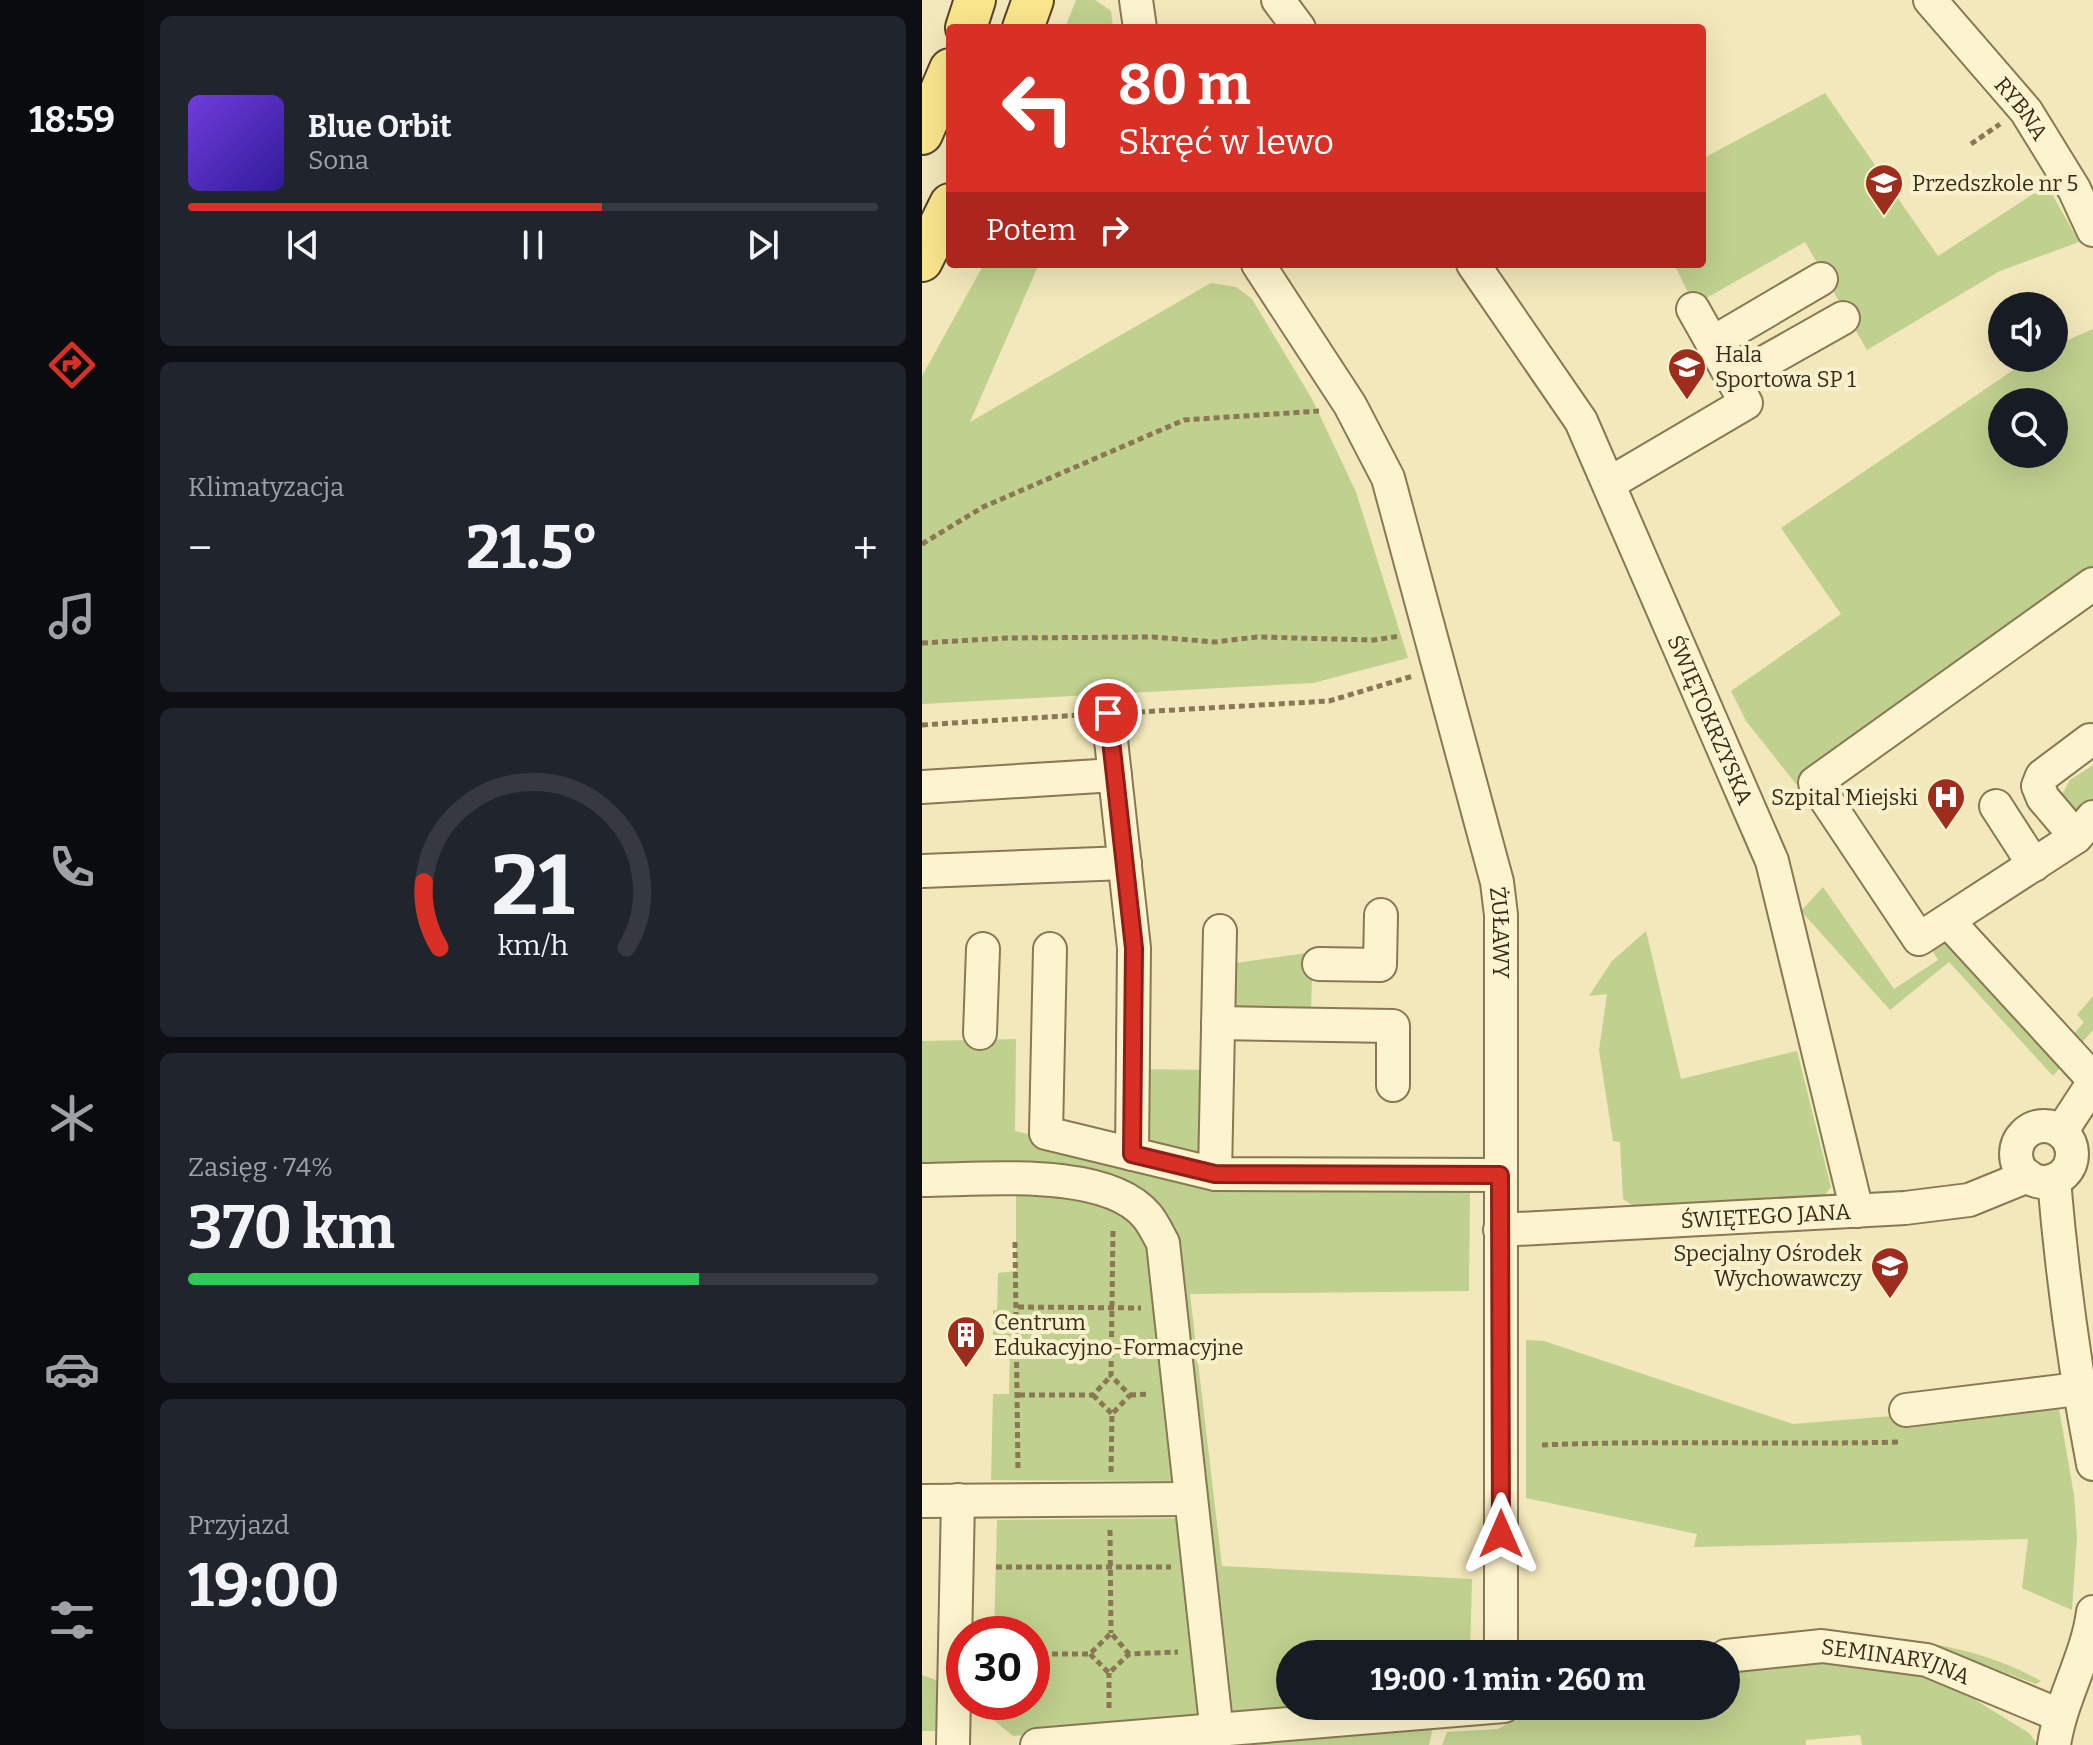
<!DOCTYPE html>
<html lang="pl">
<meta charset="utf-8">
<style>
body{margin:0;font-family:Bitter,serif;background:#20242c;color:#f1f3f6;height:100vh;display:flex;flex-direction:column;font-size:30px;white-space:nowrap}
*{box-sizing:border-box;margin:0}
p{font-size:26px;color:#9ea1a6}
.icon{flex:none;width:44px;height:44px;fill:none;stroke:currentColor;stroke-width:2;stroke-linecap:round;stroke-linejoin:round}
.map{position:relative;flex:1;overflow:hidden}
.panel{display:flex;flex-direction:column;gap:16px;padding:16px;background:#0d0f14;width:778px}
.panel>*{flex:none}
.hud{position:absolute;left:24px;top:24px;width:760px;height:244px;border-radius:8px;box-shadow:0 8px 32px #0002;background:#d93025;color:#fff;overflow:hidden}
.buttons{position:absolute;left:1066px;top:292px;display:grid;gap:16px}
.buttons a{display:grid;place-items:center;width:80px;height:80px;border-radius:50%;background:#171b24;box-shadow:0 8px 32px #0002;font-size:40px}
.speed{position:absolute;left:24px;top:1616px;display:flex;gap:16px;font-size:40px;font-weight:700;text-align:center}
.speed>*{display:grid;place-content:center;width:104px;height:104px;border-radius:50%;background:#171b24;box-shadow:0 8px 32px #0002;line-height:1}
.speed .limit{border:12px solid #d22;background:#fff;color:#111}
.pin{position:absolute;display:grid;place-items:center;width:68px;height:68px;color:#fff;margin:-34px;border:4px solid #fff;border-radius:50%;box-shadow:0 2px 8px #0007}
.me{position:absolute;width:88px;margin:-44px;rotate:0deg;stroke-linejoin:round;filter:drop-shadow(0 0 6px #0008)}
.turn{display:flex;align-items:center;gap:28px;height:168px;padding:0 40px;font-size:36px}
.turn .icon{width:104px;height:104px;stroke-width:2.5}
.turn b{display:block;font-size:56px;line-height:68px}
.then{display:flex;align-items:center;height:76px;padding:0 40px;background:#0003;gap:16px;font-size:30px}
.big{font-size:60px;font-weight:700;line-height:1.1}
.panel .card{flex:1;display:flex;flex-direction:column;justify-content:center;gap:12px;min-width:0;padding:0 28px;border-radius:12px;background:#20242c}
.panel .dial{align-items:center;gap:0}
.dial svg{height:208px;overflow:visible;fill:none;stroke:#363941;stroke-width:7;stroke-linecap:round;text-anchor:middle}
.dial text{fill:#f1f3f6;stroke:none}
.song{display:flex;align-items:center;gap:24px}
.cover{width:96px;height:96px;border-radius:12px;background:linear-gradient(135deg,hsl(260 70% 55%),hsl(250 70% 35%))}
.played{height:8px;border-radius:4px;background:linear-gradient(90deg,#d93025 60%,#363941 60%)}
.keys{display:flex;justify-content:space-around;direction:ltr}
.heat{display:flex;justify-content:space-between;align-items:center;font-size:44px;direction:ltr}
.charge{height:12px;border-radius:6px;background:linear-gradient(90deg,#34c759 74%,#363941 0)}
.trip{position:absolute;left:354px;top:1640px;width:464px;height:80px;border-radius:40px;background:#171b24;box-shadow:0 8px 32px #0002;font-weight:700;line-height:80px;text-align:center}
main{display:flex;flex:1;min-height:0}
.tabs{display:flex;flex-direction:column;width:144px;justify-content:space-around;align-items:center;background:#090b0e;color:#9ea1a6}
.tabs .icon{width:56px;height:56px}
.tabs .on{color:#d93025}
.tabs b{font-size:36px;color:#f1f3f6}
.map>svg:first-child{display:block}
.green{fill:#c0d08e;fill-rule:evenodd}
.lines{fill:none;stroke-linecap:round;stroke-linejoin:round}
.minor-casing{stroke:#8a7753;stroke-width:36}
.major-casing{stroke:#574428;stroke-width:44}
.path{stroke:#8a7753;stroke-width:5;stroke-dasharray:6 4;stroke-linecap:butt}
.minor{stroke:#fcf4ce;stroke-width:32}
.major{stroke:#fae68d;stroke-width:40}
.route-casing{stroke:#8d1f18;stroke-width:20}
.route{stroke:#d93025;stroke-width:14}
.labels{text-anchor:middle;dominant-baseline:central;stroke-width:8;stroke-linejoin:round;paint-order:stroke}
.street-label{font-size:22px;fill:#372c1a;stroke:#f8f1cb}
.poi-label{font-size:22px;fill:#372c1a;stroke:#f8f1cb;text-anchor:start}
</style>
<main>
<nav class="tabs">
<b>18:59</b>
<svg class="icon on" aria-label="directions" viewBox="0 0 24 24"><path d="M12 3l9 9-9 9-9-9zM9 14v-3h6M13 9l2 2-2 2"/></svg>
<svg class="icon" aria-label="music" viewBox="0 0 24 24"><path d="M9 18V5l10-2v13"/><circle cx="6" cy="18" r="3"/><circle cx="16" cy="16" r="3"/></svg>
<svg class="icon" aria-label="phone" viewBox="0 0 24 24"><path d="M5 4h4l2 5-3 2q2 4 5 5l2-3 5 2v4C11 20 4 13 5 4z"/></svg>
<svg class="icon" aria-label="climate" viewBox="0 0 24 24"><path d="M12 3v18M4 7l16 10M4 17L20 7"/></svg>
<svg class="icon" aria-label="car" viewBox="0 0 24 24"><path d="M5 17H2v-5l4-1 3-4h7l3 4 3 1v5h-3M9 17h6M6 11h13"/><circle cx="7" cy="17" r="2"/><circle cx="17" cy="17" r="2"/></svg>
<svg class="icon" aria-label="filters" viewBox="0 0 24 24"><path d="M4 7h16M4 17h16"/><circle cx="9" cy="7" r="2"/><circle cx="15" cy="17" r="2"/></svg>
</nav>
<section class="panel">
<div class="card">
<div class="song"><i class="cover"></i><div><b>Blue Orbit</b><p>Sona</p></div></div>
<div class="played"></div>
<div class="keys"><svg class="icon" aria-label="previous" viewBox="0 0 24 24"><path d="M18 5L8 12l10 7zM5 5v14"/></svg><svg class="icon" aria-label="pause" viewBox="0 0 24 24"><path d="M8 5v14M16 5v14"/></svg><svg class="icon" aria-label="next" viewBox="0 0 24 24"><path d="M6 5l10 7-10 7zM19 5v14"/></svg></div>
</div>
<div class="card"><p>Klimatyzacja</p>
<div class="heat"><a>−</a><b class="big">21.5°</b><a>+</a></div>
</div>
<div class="card dial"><svg viewBox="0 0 100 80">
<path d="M14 69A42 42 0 1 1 86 69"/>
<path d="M14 69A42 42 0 0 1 8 44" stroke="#d93025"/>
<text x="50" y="56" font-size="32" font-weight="700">21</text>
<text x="50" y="72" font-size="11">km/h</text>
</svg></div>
<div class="card"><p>Zasięg · 74%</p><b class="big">370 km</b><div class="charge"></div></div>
<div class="card"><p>Przyjazd</p><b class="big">19:00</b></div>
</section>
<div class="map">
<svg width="1171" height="1745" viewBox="0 0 1171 1745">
<rect width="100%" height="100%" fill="#f2e8bb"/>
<g class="green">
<path d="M 154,0 L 173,0 L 189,11 L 191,28 L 143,28 Z"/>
<path d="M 903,93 L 1016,256 L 1125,185 L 1157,242 L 1078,271 L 945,350 L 883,242 L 772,305 L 752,264 L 780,264 L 780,159 Z"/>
<path d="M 62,264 L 117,264 L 48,422 L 289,283 L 314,287 L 330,299 L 390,399 L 434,492 L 486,658 L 391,683 L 0,704 L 0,376 Z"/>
<path d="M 1171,329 L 1171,574 L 874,784 L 824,721 L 809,691 L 919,614 L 859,528 L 1109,358 L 1132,358 L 1132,346 ZM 1080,402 L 1132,402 L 1132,454 L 1080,454 Z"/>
<path d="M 1171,765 L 1171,805 L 1151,811 L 1139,796 L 1148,780 Z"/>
<path d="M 901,887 L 972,989 L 1016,960 L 1004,940 L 1026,925 L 1139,1048 L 1162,1022 L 1155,1015 L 1171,996 L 1171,1030 L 1131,1076 L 1027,962 L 968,1010 L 879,911 Z"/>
<path d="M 724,931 L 759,1079 L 875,1051 L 909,1187 L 898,1201 L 719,1211 L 701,1199 L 698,1142 L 691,1141 L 677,1050 L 685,994 L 667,996 L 690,961 Z"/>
<path d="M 391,952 L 389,1008 L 314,1009 L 314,963 Z"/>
<path d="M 94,1039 L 93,1131 L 270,1172 L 548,1186 L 547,1291 L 268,1294 L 300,1566 L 550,1579 L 548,1654 L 368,1654 L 368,1706 L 448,1706 L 91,1736 L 69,1718 L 69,1702 L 110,1702 L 110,1634 L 72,1634 L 75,1520 L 269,1518 L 265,1481 L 69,1480 L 71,1394 L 87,1394 L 88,1345 L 71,1345 L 71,1310 L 75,1310 L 76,1273 L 94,1271 L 94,1169 L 0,1168 L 0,1041 Z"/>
<path d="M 211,1069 L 295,1070 L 293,1174 L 210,1154 Z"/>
<path d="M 604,1340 L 622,1341 L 871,1424 L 970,1416 L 972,1423 L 1136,1402 L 1152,1495 L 1155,1537 L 1150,1610 L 1100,1588 L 1106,1539 L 772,1547 L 775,1534 L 604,1498 Z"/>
<path d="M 902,1631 C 977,1638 1052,1643 1119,1681 L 1114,1684 C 1067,1667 1018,1645 968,1639 C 895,1630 822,1642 748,1649 Z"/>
<path d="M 875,1659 L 944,1663 L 1018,1678 L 1107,1733 L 1116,1745 L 940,1745 L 938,1735 L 884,1740 L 884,1745 L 520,1745 L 525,1732 L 576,1729 L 588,1722 L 646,1706 L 804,1706 L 804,1671 Z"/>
<path d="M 0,1675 L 14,1680 L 15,1731 L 0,1731 Z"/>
<path d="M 512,1722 L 507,1745 L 315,1745 L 321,1738 Z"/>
</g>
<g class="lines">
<g class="minor-casing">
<g id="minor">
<path d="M 214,0 L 218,28"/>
<path d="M 356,0 L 377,28"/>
<path id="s1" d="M 1008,0 L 1104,111 L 1152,189 L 1171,230"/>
<path id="s2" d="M 336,264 L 428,405 L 466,478 L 575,882 L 579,915 L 579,1654"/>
<path id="s3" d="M 551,264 L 659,421 L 850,861 L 935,1211"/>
<path d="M 790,343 L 899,279"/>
<path d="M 811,380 L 921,318"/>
<path d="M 688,483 L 824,403 L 771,309"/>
<path d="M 1171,584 L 893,783 L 997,939 L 1154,837 L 1171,817"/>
<path d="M 186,713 L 212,948 L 210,1154"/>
<path d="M 0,787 L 193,775"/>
<path d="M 1074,806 L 1112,865"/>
<path d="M 1154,837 L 1121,798 L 1116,786 L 1120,776 L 1168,740"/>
<path d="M 1,871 L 203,863"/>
<path d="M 1026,921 L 1171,1079"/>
<path d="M 128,949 L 124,1133 L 293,1174 L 578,1175"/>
<path d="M 397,964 L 458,965 L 459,915"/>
<path d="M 296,1023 L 471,1026 L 471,1085"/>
<path d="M 58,1033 L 61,949"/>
<circle cx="1122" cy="1154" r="28"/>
<path d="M 1139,1132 L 1171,1083"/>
<path d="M 293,1174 L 298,931"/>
<path d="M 0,1180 C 59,1180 184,1166 225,1216 C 231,1223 236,1234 241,1243 L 295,1733"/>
<path d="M 1132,1180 C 1140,1275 1153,1370 1171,1464"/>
<path id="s4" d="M 578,1230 L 983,1208 L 1047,1200 L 1106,1176"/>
<path d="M 984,1410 L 1156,1389"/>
<path d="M 0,1501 L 267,1499"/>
<path id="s5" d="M 804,1656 L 900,1646 L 1005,1660 L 1137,1715"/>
<path d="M 31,1745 L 36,1500"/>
<path d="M 115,1745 L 582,1706"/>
<path d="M 1132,1745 C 1139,1698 1165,1658 1171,1612"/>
</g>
</g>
<g class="major-casing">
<g id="major">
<path d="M 44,28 L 53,0"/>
<path d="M 101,28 L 111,0"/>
<path d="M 0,134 L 28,69"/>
<path d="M 0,261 L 28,204"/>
</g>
</g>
<g class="path">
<path d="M 1049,144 L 1078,124"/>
<path d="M 0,544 L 61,507 L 262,420 L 397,411"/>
<path d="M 0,643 L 85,638 L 231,637 L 293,642 L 335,637 L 452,640 L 478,636"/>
<path d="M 217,712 L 407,701 L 491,676"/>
<path d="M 0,725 L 159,715"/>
<path d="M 93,1242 L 96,1471"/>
<path d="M 96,1307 L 219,1308"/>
<path d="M 97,1395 L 171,1395 L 189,1376"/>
<path d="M 171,1395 L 190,1414"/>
<path d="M 208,1395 L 227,1394"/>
<path d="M 620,1445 C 740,1440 859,1445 979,1442"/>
<path d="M 189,1472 L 190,1414 L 208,1395 L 189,1376 L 191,1229"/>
<path d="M 188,1530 L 189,1633"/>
<path d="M 74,1567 L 249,1567"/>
<path d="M 110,1654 L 168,1654 L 189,1633 L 207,1654"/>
<path d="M 168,1654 L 187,1673 L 207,1654 L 256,1652"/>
<path d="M 187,1708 L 187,1673"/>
</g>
<use href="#minor" class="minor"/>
<use href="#major" class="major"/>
</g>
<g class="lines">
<g class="route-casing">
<path id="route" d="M 186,713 L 212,948 L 210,1154 L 293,1174 L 578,1175 L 579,1534"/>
</g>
<use href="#route" class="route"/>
</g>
<defs>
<g id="school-pin" transform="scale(2)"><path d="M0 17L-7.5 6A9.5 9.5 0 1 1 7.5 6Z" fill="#9e2d1e" stroke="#f8f1cb"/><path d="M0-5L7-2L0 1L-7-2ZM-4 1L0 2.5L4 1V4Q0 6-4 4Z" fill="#fff"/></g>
<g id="hospital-pin" transform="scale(2)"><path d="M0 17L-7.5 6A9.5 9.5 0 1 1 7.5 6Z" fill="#9e2d1e" stroke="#f8f1cb"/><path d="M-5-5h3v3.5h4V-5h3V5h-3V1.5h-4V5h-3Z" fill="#fff"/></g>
<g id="building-pin" transform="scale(2)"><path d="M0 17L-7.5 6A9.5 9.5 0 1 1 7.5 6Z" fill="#9e2d1e" stroke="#f8f1cb"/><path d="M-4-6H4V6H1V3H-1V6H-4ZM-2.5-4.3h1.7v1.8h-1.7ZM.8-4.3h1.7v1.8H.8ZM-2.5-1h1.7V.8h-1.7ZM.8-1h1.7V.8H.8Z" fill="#fff"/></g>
</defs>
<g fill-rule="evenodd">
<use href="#school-pin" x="962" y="183"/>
<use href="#school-pin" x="765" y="367"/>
<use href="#hospital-pin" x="1024" y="797"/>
<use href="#school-pin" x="968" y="1266"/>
<use href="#building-pin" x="44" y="1335"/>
</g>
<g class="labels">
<g class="street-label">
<text stroke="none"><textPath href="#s1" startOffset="142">RYBNA</textPath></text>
<text stroke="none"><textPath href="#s3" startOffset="516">ŚWIĘTOKRZYSKA</textPath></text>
<text stroke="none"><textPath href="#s2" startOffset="720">ŻUŁAWY</textPath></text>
<text stroke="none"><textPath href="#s4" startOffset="266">ŚWIĘTEGO JANA</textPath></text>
<text stroke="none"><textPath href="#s5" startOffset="172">SEMINARYJNA</textPath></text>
</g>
<g class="poi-label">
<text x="990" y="183">Przedszkole nr 5</text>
<text x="793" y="354">Hala<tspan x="793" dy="25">Sportowa SP 1</tspan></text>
<text x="996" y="797" text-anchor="end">Szpital Miejski</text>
<text x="940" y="1253" text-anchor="end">Specjalny Ośrodek<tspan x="940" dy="25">Wychowawczy</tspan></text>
<text x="72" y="1322">Centrum<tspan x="72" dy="25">Edukacyjno-Formacyjne</tspan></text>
</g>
</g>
</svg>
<div class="buttons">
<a><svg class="icon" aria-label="sound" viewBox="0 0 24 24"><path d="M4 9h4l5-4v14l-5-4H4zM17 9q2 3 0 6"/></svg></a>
<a><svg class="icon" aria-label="search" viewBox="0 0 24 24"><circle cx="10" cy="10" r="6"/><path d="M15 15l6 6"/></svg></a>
</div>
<div class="speed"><div class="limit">30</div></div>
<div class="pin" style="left:186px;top:713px;background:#d93025"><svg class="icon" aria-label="arrive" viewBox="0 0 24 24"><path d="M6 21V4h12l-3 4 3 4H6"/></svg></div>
<svg class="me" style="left:579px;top:1534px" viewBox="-20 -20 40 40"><path d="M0-17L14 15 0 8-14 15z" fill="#d93025" stroke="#fff" stroke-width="4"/></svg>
<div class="trip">19:00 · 1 min · 260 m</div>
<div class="hud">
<div class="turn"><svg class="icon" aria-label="left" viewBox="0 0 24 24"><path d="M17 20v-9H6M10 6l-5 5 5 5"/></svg><div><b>80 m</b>Skręć w lewo</div></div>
<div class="then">Potem<svg class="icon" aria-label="right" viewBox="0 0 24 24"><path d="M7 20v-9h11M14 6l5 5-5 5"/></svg></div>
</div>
</div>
</main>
